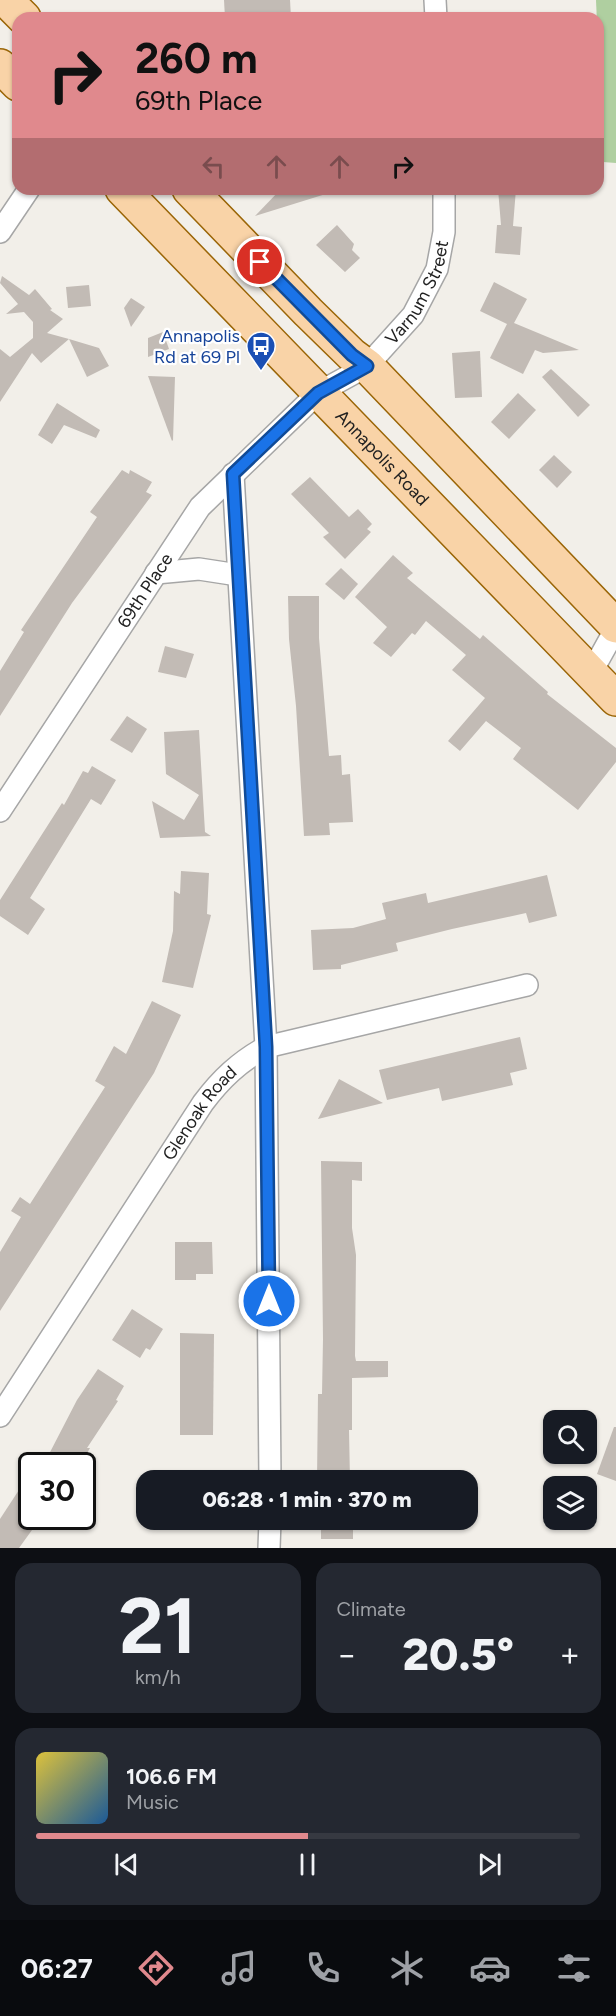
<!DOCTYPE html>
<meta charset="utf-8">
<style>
body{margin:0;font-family:Figtree,sans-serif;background:#242831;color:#f1f3f6;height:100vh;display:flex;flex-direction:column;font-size:22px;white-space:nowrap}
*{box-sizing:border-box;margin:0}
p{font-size:20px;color:#9ea1a6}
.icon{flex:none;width:33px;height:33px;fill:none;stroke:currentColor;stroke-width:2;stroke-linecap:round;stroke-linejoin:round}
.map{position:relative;height:1548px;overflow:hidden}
.details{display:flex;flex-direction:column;gap:15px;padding:15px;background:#0d0f14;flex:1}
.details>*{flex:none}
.guide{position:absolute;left:12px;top:12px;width:592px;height:183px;border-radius:18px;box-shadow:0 2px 4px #0004;background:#e0898d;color:#111;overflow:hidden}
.tools{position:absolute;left:543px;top:1410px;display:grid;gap:12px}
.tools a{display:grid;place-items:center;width:54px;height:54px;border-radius:12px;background:#171b24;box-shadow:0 2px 4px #0004;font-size:30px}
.speed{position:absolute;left:18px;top:1452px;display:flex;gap:12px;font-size:30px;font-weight:700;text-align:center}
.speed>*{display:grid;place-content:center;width:78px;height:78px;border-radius:50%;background:#171b24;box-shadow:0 2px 4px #0004;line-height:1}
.speed .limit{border:3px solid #111;border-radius:9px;background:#fff;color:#111}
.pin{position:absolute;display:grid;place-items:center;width:51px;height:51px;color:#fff;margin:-26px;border:3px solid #fff;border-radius:50%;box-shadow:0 2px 6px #0007}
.me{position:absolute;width:66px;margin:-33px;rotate:0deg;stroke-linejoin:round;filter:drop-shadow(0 0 4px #0008)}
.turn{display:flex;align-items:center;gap:21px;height:126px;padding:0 24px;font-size:27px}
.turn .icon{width:78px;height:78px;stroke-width:2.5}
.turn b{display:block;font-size:42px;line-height:51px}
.lanes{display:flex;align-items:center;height:57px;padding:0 24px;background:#0003;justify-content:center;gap:30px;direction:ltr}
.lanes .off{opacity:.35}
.big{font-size:45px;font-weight:800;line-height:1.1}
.details .card{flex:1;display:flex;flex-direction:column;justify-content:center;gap:9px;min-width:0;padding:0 21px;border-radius:18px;background:#242831}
.details .dial{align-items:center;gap:0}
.dial b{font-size:78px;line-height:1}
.song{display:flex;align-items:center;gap:18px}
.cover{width:72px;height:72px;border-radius:9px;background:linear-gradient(135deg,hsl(50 70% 55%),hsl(210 70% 35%))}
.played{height:6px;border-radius:3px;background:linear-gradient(90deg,#e0898d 50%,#363941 50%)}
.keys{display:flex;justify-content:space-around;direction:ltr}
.heat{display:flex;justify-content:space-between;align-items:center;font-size:33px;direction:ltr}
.details .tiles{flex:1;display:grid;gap:15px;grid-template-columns:1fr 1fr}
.card:last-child{grid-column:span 2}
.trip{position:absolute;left:136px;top:1470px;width:342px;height:60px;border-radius:18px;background:#171b24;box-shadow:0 2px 4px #0004;font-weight:800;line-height:60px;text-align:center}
.tabs{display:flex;height:96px;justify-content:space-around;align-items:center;background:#090b0e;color:#9ea1a6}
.tabs .icon{width:42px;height:42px}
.tabs .selected{color:#e0898d}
.tabs b{font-size:27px;color:#f1f3f6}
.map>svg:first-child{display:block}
.forest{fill:#afcfa0}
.building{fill:#c2bbb5}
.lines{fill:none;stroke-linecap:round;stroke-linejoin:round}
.minor-casing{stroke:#a6a6a6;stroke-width:24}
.primary-casing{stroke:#9a6506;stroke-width:36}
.minor{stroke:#fff;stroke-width:21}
.primary{stroke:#f9d3a7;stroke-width:33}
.route-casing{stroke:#114b97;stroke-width:15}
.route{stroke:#1a73e8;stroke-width:10}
.labels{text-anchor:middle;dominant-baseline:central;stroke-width:4.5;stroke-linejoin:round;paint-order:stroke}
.street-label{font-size:18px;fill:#222;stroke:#fff}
.transit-label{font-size:18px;fill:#164399;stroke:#fff;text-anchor:end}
</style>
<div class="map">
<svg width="616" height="1548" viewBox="0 0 616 1548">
<rect width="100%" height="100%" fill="#f2efe9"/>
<path class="forest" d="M 596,0 L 616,0 L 616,163 L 603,162 Z"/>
<g class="building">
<path d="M 224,0 L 290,0 L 291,18 L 225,18 Z"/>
<path d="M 281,189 L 329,189 L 329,193 L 255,216 Z"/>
<path d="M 498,189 L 516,189 L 513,226 L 522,227 L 520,255 L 495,253 L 497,225 L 501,225 Z"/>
<path d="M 337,225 L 354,244 L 352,250 L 360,258 L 345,272 L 316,245 Z"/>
<path d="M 2,276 L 29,295 L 35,289 L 52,309 L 50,310 L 63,319 L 47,333 L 69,339 L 41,363 L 32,353 L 0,402 L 0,349 L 10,357 L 33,338 L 33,322 L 24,312 L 6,314 L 18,304 L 0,283 Z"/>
<path d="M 494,282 L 527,299 L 514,323 L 579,350 L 543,353 L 535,350 L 523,374 L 490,358 L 507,324 L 480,311 Z"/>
<path d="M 89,285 L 91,306 L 68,308 L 66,287 Z"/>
<path d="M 131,298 L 145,307 L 131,327 L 124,308 Z"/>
<path d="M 163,332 L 169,349 L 148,357 L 148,338 Z"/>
<path d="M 69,339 L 99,348 L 109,366 L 87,377 Z"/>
<path d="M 480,351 L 482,397 L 455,398 L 452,353 Z"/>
<path d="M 551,369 L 590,405 L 578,417 L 542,377 Z"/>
<path d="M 148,376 L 175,377 L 173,440 L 172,441 Z"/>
<path d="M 518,393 L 536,410 L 509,439 L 491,422 Z"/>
<path d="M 57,403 L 100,430 L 96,438 L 64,425 L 52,444 L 38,435 Z"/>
<path d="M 554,455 L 572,472 L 557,488 L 539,470 Z"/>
<path d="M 122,470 L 129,474 L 130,470 L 152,482 L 146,492 L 152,495 L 72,603 L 0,716 L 0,671 L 24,632 L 21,630 L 97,517 L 90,512 Z"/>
<path d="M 310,477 L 349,517 L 358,509 L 372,524 L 367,529 L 371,532 L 345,559 L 323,537 L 329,533 L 291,494 Z"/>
<path d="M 393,555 L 413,573 L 407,578 L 480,639 L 483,635 L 548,692 L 547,694 L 616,748 L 616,762 L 578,810 L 513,759 L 521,748 L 486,721 L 460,751 L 448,741 L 485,698 L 452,670 L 466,655 L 426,621 L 415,635 L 412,633 L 391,657 L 373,643 L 387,627 L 355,597 Z"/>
<path d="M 341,568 L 358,584 L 344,600 L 325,584 Z"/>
<path d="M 288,596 L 319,596 L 319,638 L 329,756 L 341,755 L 342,775 L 350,774 L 353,822 L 329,823 L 330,835 L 304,836 L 296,706 L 289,639 Z"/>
<path d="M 165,646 L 194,654 L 186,678 L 158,672 Z"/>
<path d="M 127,716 L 147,729 L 132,753 L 110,740 Z"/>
<path d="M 199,730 L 205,832 L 211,836 L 160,838 L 152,801 L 184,820 L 199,795 L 166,774 L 164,732 Z"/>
<path d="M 92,766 L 116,780 L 101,805 L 91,799 L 30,898 L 45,909 L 28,935 L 0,916 L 0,900 L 62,803 L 64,805 L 83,771 L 88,773 Z"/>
<path d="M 181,871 L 209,873 L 207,914 L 211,915 L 193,988 L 162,982 L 173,931 L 174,891 L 180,894 Z"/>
<path d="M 547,875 L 557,916 L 529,923 L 526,913 L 452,929 L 396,943 L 398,951 L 341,965 L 341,969 L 313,970 L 311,930 L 353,928 L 386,919 L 382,903 L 426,893 L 428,903 Z"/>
<path d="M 152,1001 L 181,1015 L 154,1073 L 0,1311 L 0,1252 L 21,1217 L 11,1211 L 20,1197 L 30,1204 L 105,1087 L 95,1081 L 114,1046 L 126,1054 Z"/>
<path d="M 520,1037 L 527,1069 L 510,1073 L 513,1085 L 442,1101 L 439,1088 L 387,1100 L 379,1070 Z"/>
<path d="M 339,1079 L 383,1103 L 318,1119 Z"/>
<path d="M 321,1161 L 362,1162 L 362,1181 L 352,1180 L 352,1228 L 356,1255 L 355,1356 L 356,1361 L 388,1361 L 388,1377 L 352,1378 L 352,1430 L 349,1430 L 350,1480 L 317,1480 L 318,1394 L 322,1394 L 323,1339 Z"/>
<path d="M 175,1242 L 212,1242 L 213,1274 L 196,1274 L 196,1280 L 175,1280 Z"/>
<path d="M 132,1309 L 163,1329 L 150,1350 L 146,1348 L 140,1358 L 112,1340 Z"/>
<path d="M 180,1333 L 214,1334 L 213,1435 L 180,1435 Z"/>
<path d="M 98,1369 L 124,1386 L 116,1400 L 118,1401 L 87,1448 L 90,1448 L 80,1466 L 61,1466 L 47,1458 L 77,1400 Z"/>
<path d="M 614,1427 L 616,1427 L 616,1481 L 597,1474 Z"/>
<path d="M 32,1470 L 32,1530 L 19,1548 L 0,1548 L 0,1519 Z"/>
<rect x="321" y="1520" width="32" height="19"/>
</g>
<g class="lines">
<g class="minor-casing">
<g id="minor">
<path d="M 435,0 L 436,18"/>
<path d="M 0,232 L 29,189"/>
<path d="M 233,474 L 266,1047 L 270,1480"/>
<path d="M 156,573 L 199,569 L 238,575"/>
<path d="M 590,675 L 616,628"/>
<path id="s1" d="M 0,811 L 200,507 L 318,393 L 367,366 L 413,315 L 437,269 L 444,232 L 444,189"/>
<path id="s2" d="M 0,1416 L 203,1103 C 221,1079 239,1062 266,1047 L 527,985"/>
<path d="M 269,1548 L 270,1520"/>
</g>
</g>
<g class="primary-casing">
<g id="primary">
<path d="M 6,0 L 24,18"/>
<path d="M 0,66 L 18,84"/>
<path id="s3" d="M 122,189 L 616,699"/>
<path d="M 189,189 L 308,312 L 352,355 L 367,366 L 616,626"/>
</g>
</g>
<use href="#minor" class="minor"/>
<use href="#primary" class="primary"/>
</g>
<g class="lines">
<g class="route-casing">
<path id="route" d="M 260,262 L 352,355 L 367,366 L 318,393 L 233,474 L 266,1047 L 269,1301"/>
</g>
<use href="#route" class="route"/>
</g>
<defs>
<g id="bus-pin" transform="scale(1.5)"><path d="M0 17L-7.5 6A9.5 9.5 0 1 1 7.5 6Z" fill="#1a4fb4" stroke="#fff"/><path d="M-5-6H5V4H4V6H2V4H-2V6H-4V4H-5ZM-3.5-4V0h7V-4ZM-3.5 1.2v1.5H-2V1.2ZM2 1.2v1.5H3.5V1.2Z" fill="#fff"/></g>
</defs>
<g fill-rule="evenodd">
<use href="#bus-pin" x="261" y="346"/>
</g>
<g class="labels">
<g class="street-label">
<text stroke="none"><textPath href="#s1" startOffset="675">Varnum Street</textPath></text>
<text stroke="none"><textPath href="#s3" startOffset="374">Annapolis Road</textPath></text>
<text stroke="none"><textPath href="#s1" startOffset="264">69th Place</textPath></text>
<text stroke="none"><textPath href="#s2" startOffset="363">Glenoak Road</textPath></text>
</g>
<g class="transit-label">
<text x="240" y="336">Annapolis<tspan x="240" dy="21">Rd at 69 Pl</tspan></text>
</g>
</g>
</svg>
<div class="tools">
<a><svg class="icon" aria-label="search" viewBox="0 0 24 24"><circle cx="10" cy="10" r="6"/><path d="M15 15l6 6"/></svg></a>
<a><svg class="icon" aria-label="layers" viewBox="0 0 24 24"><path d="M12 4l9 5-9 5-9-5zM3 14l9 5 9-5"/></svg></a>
</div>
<div class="speed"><div class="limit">30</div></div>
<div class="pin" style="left:260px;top:262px;background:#d93025"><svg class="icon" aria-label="arrive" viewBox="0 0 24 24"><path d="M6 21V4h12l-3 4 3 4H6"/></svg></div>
<svg class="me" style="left:269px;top:1301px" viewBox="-20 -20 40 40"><circle r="17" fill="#1a73e8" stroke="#fff" stroke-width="3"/><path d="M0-11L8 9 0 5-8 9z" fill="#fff"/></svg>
<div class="trip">06:28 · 1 min · 370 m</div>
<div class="guide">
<div class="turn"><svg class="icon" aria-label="right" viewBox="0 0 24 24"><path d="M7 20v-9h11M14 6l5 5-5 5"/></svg><div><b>260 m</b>69th Place</div></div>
<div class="lanes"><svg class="icon off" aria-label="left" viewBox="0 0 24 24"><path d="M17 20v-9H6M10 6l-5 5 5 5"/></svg><svg class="icon off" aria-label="ahead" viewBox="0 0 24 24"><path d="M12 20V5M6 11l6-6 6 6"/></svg><svg class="icon off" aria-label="ahead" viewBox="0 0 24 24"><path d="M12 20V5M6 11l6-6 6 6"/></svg><svg class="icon" aria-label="right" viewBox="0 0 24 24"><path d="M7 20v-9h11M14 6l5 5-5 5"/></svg></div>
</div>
</div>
<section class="details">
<div class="tiles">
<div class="card dial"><b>21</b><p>km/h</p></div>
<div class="card"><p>Climate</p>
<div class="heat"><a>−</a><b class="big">20.5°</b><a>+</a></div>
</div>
<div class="card">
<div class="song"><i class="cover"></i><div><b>106.6 FM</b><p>Music</p></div></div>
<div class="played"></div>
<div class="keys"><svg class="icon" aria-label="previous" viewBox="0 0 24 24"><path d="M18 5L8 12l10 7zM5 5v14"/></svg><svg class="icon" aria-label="pause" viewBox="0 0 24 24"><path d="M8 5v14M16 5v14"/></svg><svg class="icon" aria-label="next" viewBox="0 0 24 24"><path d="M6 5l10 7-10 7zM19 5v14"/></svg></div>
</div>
</div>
</section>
<nav class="tabs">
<b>06:27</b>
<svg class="icon selected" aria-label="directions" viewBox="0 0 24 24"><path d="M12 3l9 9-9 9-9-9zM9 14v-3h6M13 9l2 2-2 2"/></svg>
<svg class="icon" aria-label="music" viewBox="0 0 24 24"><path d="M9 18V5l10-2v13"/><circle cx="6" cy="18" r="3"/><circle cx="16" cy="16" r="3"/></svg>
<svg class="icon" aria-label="phone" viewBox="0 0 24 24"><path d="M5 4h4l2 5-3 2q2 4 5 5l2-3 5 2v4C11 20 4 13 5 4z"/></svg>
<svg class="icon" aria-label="climate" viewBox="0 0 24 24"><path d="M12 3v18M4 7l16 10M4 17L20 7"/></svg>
<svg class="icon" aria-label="car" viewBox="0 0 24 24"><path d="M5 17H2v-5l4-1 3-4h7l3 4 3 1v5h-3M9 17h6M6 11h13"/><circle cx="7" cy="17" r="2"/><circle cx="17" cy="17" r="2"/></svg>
<svg class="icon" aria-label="filters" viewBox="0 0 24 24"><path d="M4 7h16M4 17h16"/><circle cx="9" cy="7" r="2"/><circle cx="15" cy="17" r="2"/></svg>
</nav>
